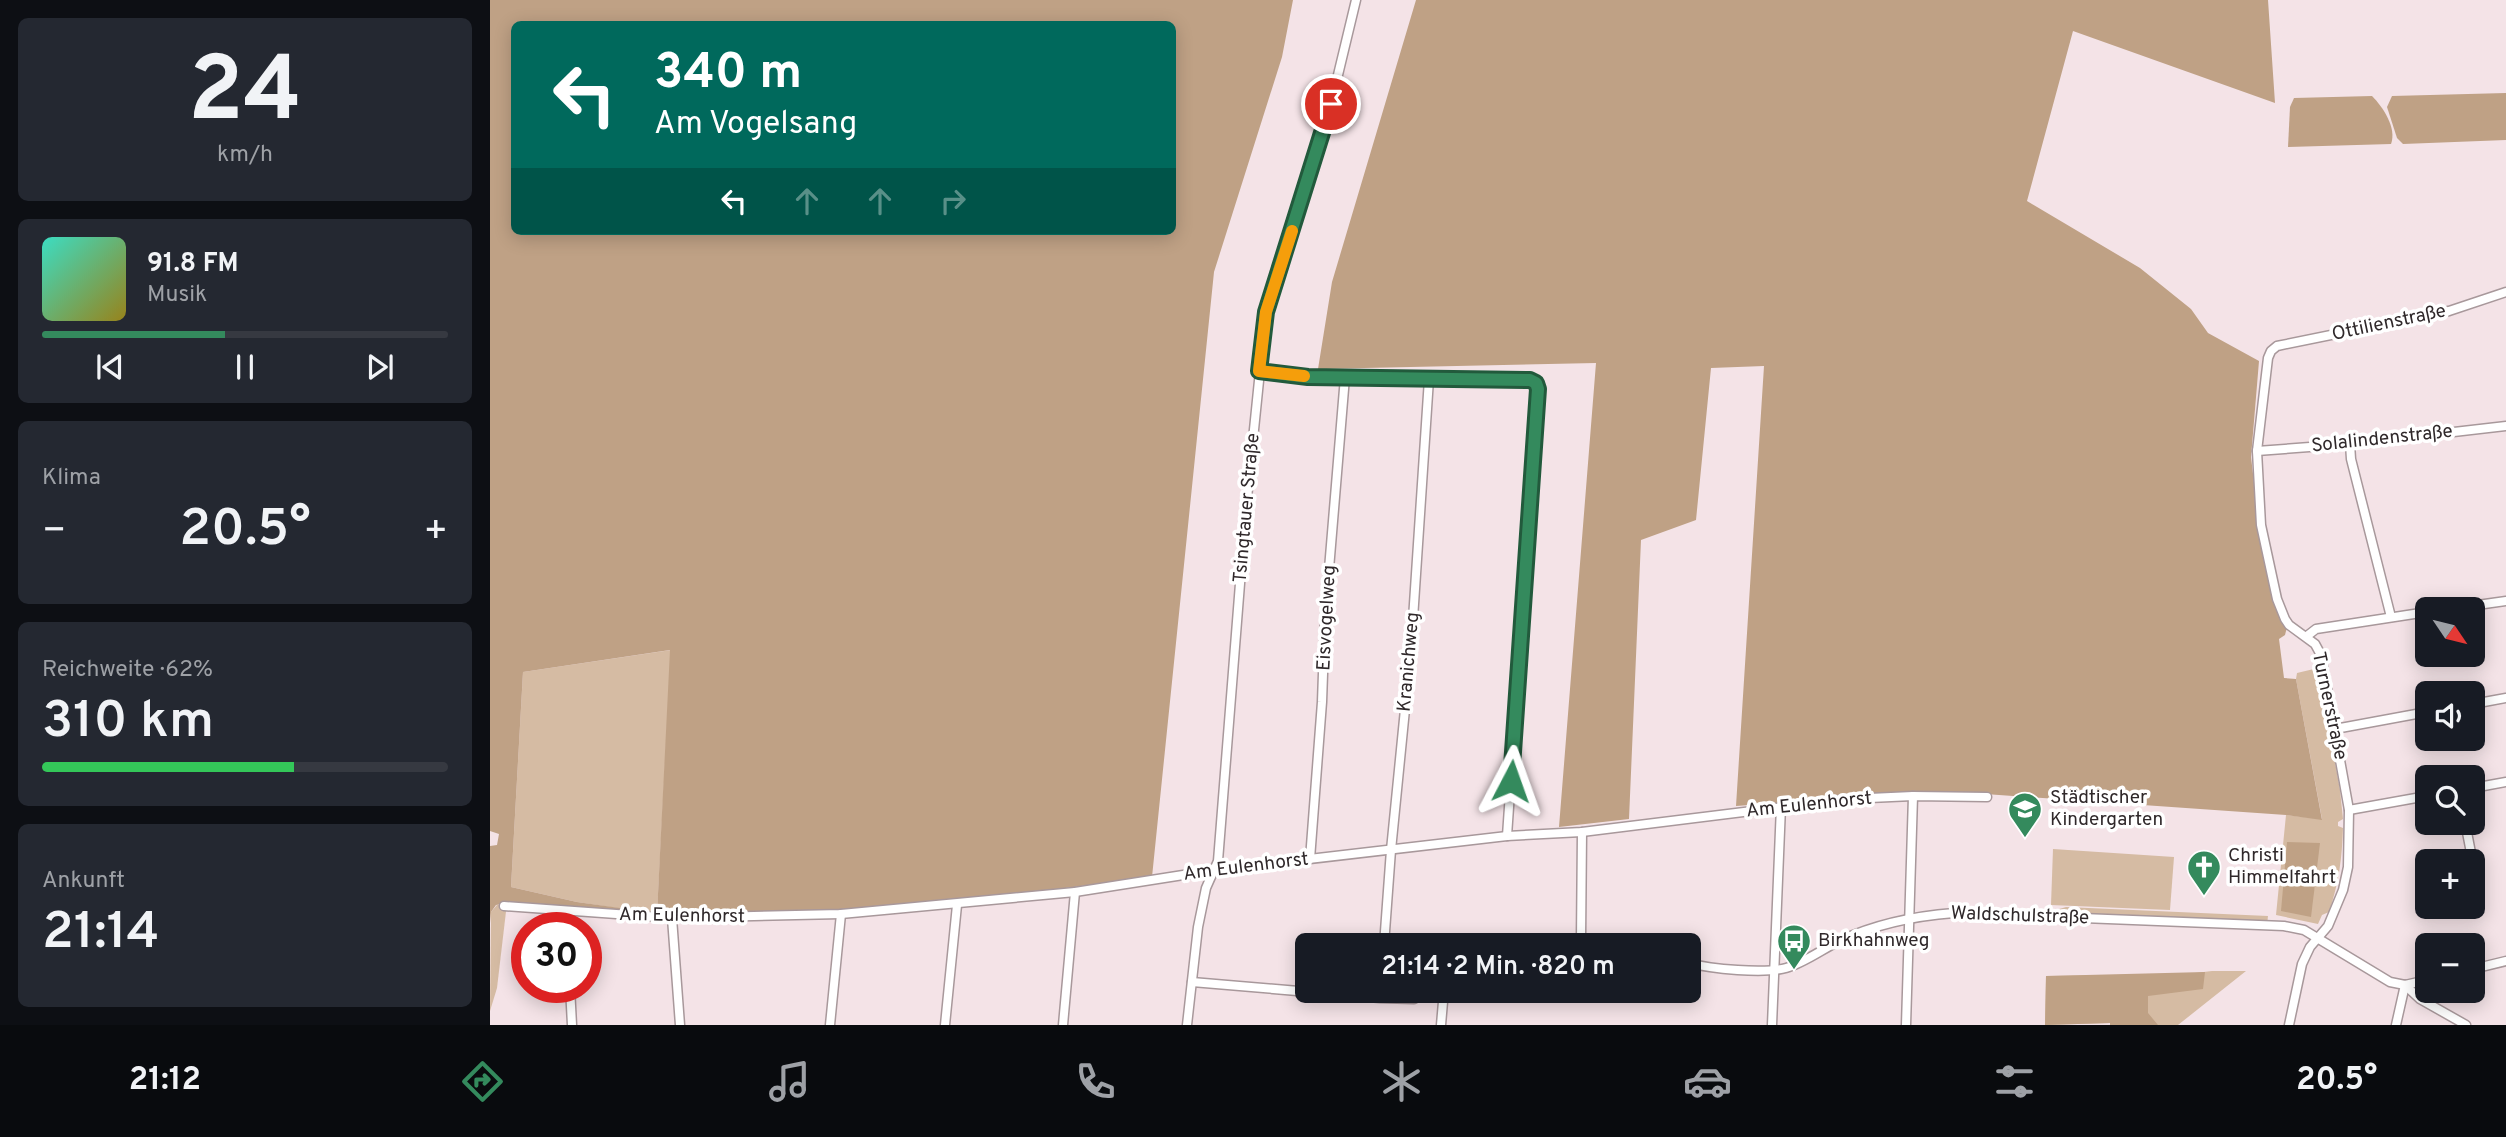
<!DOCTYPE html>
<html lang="de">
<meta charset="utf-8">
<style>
body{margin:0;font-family:Overpass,sans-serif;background:#242831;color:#f1f3f6;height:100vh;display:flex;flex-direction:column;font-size:26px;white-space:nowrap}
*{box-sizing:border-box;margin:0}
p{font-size:23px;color:#9ea1a6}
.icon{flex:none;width:38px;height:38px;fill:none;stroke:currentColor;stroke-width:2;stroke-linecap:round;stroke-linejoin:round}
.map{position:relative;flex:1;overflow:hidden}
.side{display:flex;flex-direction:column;gap:18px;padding:18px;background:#0d0f14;width:490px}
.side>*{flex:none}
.top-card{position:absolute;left:21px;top:21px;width:665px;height:214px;border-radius:10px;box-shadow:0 4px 18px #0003;background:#00695c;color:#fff;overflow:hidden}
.needle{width:46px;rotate:125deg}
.fabs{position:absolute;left:1925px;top:597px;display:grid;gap:14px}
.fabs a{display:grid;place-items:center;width:70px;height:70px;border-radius:10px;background:#171b24;box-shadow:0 4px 18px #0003;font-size:35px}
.speed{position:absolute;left:21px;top:912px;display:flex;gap:14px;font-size:35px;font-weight:700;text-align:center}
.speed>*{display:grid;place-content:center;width:91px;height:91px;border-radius:50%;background:#171b24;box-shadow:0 4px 18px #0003;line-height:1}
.speed .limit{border:10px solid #d22;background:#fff;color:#111}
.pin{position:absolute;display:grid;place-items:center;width:60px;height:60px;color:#fff;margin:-30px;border:4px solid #fff;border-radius:50%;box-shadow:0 2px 7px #0007}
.me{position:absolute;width:77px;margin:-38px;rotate:4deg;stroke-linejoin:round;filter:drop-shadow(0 0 5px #0008)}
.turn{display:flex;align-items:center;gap:24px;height:147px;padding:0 28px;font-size:32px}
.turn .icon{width:91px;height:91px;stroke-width:2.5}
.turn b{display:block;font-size:49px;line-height:60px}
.lanes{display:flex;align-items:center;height:66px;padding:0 28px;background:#0003;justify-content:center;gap:35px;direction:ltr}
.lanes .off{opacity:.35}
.big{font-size:52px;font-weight:600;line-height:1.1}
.side .tile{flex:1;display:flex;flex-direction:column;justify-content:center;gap:10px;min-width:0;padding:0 24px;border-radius:10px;background:#242831}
.side .dial{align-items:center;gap:0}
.dial b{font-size:91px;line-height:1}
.song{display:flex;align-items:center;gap:21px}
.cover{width:84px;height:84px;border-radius:10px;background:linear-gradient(135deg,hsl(170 70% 55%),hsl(50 70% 35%))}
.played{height:7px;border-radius:4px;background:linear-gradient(90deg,#348a5d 45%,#363941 45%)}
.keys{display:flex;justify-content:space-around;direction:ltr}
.heat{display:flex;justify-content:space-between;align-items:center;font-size:38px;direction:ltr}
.charge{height:10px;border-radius:5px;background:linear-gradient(90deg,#34c759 62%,#363941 0)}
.trip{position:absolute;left:805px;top:933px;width:406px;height:70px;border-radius:10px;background:#171b24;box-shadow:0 4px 18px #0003;font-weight:600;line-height:70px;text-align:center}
.tab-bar{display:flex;height:112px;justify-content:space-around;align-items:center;background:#090b0e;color:#9ea1a6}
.tab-bar .icon{width:49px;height:49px}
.tab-bar .selected{color:#348a5d}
.tab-bar b{font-size:32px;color:#f1f3f6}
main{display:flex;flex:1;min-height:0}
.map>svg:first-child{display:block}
.green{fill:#d5bba3}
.forest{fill:#bfa185;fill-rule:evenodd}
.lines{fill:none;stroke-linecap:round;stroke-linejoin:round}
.minor-casing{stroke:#a8989b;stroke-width:11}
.minor{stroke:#fff;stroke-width:8}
.route-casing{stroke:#225a3c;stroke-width:18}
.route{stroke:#348a5d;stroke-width:12}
.slow{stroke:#f59e0b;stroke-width:12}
.labels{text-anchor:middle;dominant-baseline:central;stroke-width:7;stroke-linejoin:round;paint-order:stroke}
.street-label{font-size:19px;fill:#2f282a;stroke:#fff}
.poi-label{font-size:19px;fill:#2f282a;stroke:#fff;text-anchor:start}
</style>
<main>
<section class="side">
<div class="tile dial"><b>24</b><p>km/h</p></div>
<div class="tile">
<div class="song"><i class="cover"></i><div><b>91.8 FM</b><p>Musik</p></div></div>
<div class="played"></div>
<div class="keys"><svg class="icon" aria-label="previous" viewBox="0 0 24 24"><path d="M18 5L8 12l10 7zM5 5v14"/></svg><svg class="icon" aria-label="pause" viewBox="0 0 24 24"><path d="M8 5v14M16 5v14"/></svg><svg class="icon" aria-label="next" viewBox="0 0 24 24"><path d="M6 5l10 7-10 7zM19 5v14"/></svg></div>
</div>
<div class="tile"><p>Klima</p>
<div class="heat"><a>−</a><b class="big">20.5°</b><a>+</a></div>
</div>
<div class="tile"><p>Reichweite · 62%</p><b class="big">310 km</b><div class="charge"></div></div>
<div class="tile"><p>Ankunft</p><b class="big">21:14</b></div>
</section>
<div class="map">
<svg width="2016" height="1025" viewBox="0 0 2016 1025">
<rect width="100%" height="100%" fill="#f4e3e7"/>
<g class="green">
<path d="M 181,650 L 167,914 L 87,902 L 21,887 L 33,672 Z"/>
<path d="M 1828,668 L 1850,790 L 1853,819 L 1848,822 L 1848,826 L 1853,828 C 1852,858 1849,883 1839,912 L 1832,915 L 1828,924 L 1786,915 L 1796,815 L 1832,819 L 1806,679 L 1807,673 Z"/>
<path d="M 1563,849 L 1684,857 L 1680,910 L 1561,905 Z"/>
<path d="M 17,903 L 7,988 L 0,1011 L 1,912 L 7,905 Z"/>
<path d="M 1576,907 L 1778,916 L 1777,925 L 1561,916 L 1566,910 Z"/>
<path d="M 1722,971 L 1756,971 L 1688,1025 L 1620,1025 L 1620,1023 L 1555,1025 L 1556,976 L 1697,974 Z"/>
</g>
<g class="forest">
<path d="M 0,0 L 803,0 L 792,57 L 724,272 L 662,877 L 552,891 L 346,911 L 167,914 L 180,650 L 33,672 L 21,887 L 87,902 L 137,909 L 137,911 L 17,903 L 6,905 L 1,912 L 0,923 L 0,846 L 7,845 L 9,834 L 0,831 ZM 24,24 L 682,24 L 682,231 L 24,231 Z"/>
<path d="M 926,0 L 1778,0 L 1785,103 L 1583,31 L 1537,201 L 1650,268 L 1701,309 L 1718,333 L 1769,361 L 1761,457 L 1772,550 L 1784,599 L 1797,627 L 1795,635 L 1789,639 L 1794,678 L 1806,679 L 1832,820 L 1796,815 L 1495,794 L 1422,793 L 1246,806 L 1274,366 L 1221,368 L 1206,520 L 1151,540 L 1139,819 L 1069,827 L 1106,363 L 828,369 L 842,282 Z"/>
<path d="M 2016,93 L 2016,140 L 1913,144 L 1907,138 L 1897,107 L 1902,96 Z"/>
<path d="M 1882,96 C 1893,107 1907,128 1901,144 L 1798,147 L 1800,107 L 1804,98 Z"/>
<path d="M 1797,842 L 1830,843 L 1821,917 L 1791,911 Z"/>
<path d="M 1715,972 L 1713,989 L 1658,996 L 1658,1013 L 1668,1025 L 1620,1025 L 1620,1023 L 1555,1025 L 1556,976 Z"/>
</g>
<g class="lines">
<g class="minor-casing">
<g id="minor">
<path d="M 769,371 L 818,377 L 1039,380 L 1046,383 L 1048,389 L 1017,836"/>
<path d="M 1860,444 L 1861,459 L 1901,617"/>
<path d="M 1767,451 L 1860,444 L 2016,426"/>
<path d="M 1959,609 L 2016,601"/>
<path d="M 1817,636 L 1826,629 L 1937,612"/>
<path d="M 1983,704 L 2016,698"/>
<path d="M 1845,729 L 1937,712"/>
<path d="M 1983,788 L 2016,782"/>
<path d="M 1859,810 L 1937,796"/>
<path d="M 1975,822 L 1982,858"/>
<path d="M 820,859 L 832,702 L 835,617 L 855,377"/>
<path d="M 14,906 L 182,918 L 351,914 L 585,892 L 725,870 L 1017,836 L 1092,832 L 1358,799 L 1423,796 L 1497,797"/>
<path d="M 76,912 L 77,928"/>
<path d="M 182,918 L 190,1025"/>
<path d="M 1091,939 L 1092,832"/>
<path d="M 894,945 L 901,850 L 921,649 L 939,379"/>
<path d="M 1050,945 L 1091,939 L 1137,945"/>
<path d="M 1199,963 C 1221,969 1274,974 1296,968 C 1314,963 1331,950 1349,941 C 1386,924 1424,916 1464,913 L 1794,926 L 1814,930 L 1900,982 L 1915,985 L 1930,999 L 1976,1025"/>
<path d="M 1983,969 L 2016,961"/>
<path d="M 702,982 L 890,998 L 924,999 L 939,990"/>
<path d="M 1915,985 L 1937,980"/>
<path d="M 80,987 L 82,1025"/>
<path d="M 340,1025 L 351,914"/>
<path d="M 455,1025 L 467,905"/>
<path d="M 573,1025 L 585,892"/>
<path d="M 697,1025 L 708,927 L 716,888 L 728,861 L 756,508 L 776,312 L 841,104 L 866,0"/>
<path d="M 951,1025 L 954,990"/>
<path d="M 1282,1025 L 1291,806"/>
<path d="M 1416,1025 L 1423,796"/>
<path d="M 1799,1025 L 1812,964 L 1820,947 L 1838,926 L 1853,890 L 1858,867 L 1859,810 L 1831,655 L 1825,644 L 1799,625 L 1795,619 L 1787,599 L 1771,525 L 1767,451 L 1778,358 L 1781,351 L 1787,346 L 1959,311 L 2016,292"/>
<path d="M 1906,1025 L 1915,985"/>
</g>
</g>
<use href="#minor" class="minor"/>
</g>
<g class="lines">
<g class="route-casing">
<path id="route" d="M 841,104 L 776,312 L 769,371 L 818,377 L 1040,380 L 1046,383 L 1048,389 L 1021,781"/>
</g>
<use href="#route" class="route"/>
<path class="slow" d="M 802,231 L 776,312 L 769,371 L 814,376"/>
</g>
<defs>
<g id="school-pin" transform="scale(1.75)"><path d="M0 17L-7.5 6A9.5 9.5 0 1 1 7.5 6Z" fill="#348a5d" stroke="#fff"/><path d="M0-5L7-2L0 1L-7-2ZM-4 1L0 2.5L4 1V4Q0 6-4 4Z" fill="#fff"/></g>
<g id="church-pin" transform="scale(1.75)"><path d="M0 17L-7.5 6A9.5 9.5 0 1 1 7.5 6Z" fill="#348a5d" stroke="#fff"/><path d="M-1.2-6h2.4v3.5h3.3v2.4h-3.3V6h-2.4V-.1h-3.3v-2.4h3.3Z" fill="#fff"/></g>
<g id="bus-pin" transform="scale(1.75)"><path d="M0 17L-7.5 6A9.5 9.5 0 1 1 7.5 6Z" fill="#348a5d" stroke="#fff"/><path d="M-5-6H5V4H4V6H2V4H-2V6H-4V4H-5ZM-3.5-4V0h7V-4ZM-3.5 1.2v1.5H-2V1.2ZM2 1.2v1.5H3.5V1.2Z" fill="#fff"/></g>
</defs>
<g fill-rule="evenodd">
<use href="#school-pin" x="1535" y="809"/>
<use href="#church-pin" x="1714" y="867"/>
<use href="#bus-pin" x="1304" y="941"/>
</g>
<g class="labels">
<g class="street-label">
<text transform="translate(1899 323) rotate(-12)">Ottilienstraße</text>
<text transform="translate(1892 439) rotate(-6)">Solalindenstraße</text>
<text transform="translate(757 508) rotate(-85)">Tsingtauer Straße</text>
<text transform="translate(837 618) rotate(-87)">Eisvogelweg</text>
<text transform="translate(919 662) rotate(-85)">Kranichweg</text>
<text transform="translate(1839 706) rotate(78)">Turnerstraße</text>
<text transform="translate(1319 805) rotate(-6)">Am Eulenhorst</text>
<text transform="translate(756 867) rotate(-7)">Am Eulenhorst</text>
<text transform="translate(192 916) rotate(1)">Am Eulenhorst</text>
<text transform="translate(1530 916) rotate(2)">Waldschulstraße</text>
</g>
<g class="poi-label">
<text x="1560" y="798">Städtischer<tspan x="1560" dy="22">Kindergarten</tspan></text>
<text x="1738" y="856">Christi<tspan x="1738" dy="22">Himmelfahrt</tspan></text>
<text x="1328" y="941">Birkhahnweg</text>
</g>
</g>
</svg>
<div class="fabs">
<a><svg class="needle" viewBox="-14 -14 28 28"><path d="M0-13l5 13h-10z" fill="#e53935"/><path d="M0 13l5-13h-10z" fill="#9ea1a6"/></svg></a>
<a><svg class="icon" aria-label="sound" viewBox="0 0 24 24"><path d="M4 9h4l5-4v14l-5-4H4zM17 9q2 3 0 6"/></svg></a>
<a><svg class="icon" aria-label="search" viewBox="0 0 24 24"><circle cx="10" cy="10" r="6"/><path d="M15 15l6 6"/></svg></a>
<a>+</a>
<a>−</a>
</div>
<div class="speed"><div class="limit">30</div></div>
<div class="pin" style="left:841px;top:104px;background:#d93025"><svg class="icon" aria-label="arrive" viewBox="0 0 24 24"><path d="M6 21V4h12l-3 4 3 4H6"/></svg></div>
<svg class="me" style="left:1021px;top:781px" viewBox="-20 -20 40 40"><path d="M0-17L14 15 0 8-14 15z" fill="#348a5d" stroke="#fff" stroke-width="4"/></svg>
<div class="trip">21:14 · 2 Min. · 820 m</div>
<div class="top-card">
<div class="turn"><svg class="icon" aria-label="left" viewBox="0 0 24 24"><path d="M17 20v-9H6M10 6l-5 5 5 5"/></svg><div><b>340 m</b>Am Vogelsang</div></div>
<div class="lanes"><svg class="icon" aria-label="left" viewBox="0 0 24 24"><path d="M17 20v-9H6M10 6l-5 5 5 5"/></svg><svg class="icon off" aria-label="ahead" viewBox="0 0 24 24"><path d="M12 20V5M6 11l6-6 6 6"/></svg><svg class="icon off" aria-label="ahead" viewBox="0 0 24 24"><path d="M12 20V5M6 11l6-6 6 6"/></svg><svg class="icon off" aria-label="right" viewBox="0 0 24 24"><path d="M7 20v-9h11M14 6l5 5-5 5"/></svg></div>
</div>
</div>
</main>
<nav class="tab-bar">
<b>21:12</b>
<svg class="icon selected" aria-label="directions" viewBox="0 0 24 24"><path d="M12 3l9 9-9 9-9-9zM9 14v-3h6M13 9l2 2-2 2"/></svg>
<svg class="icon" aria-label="music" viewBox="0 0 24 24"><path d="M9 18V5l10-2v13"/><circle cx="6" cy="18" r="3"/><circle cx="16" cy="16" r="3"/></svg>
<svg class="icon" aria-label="phone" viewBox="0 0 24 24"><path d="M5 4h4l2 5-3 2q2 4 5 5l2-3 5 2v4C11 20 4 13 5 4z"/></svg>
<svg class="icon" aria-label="climate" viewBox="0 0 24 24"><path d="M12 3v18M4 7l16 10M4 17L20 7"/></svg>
<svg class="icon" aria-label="car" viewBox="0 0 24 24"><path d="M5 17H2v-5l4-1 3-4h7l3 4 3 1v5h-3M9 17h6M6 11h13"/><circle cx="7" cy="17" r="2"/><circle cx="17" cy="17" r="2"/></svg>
<svg class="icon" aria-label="filters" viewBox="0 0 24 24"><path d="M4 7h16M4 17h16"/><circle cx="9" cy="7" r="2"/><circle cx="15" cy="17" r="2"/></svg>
<b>20.5°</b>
</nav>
